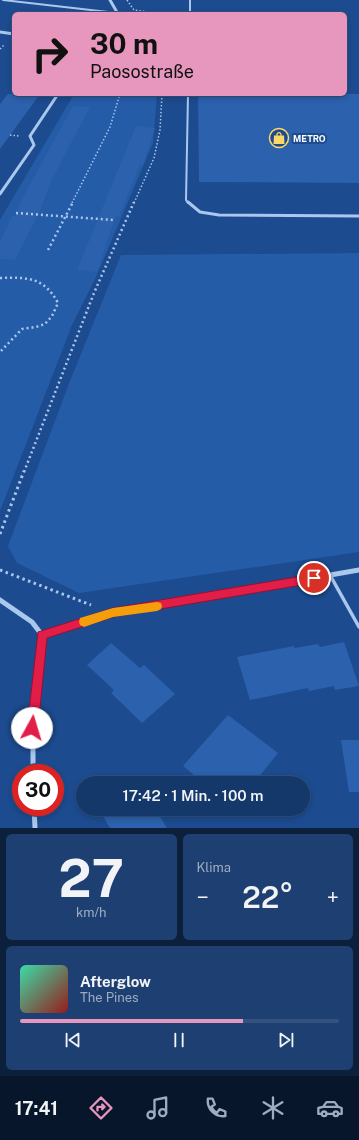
<!DOCTYPE html>
<html lang="de">
<meta charset="utf-8">
<style>
body{margin:0;font-family:"Public Sans",sans-serif;background:#1e3f71;color:#f1f3f6;height:100vh;display:flex;flex-direction:column;font-size:15px;white-space:nowrap}
*{box-sizing:border-box;margin:0}
p{font-size:13px;color:#9dacc1}
.icon{flex:none;width:22px;height:22px;fill:none;stroke:currentColor;stroke-width:2;stroke-linecap:round;stroke-linejoin:round}
.map{position:relative;height:828px;overflow:hidden}
.side{display:flex;flex-direction:column;gap:6px;padding:6px;background:#0c1f3b;flex:1}
.side>*{flex:none}
.top-card{position:absolute;left:12px;top:12px;width:335px;height:84px;border-radius:6px;box-shadow:0 2px 6px #0003,0 0 0 1px #34527e;background:#e797bd;color:#111;overflow:hidden}
.speed{position:absolute;left:12px;top:764px;display:flex;gap:8px;font-size:20px;font-weight:700;text-align:center}
.speed>*{display:grid;place-content:center;width:52px;height:52px;border-radius:50%;background:#15386b;box-shadow:0 2px 6px #0003,0 0 0 1px #34527e;line-height:1}
.speed .limit{border:6px solid #d22;background:#fff;color:#111}
.pin{position:absolute;display:grid;place-items:center;width:34px;height:34px;color:#fff;margin:-17px;border:2px solid #fff;border-radius:50%;box-shadow:0 1px 4px #0007}
.me{position:absolute;width:44px;margin:-22px;rotate:6deg;stroke-linejoin:round;filter:drop-shadow(0 0 3px #0008)}
.turn{display:flex;align-items:center;gap:14px;height:84px;padding:0 12px;font-size:18px}
.turn .icon{width:52px;height:52px;stroke-width:2.5}
.turn b{display:block;font-size:28px;line-height:34px}
.big{font-size:30px;font-weight:600;line-height:1.1}
.side .card{flex:1;display:flex;flex-direction:column;justify-content:center;gap:6px;min-width:0;padding:0 14px;border-radius:6px;background:#1e3f71}
.side .dial{align-items:center;gap:0}
.dial b{font-size:52px;line-height:1}
.song{display:flex;align-items:center;gap:12px}
.cover{width:48px;height:48px;border-radius:6px;background:linear-gradient(135deg,hsl(160 70% 55%),hsl(0 70% 35%))}
.played{height:4px;border-radius:2px;background:linear-gradient(90deg,#e797bd 70%,#34527e 70%)}
.keys{display:flex;justify-content:space-around;direction:ltr}
.heat{display:flex;justify-content:space-between;align-items:center;font-size:22px;direction:ltr}
.side .tiles{flex:1;display:grid;gap:6px;grid-template-columns:1fr 1fr}
.card:last-child{grid-column:span 2}
.trip{position:absolute;left:76px;top:776px;width:234px;height:40px;border-radius:20px;background:#15386b;box-shadow:0 2px 6px #0003,0 0 0 1px #34527e;font-weight:600;line-height:40px;text-align:center}
.dock{display:flex;height:64px;justify-content:space-around;align-items:center;background:#08162b;color:#9dacc1}
.dock .icon{width:28px;height:28px}
.dock .on{color:#e797bd}
.dock b{font-size:18px;color:#f1f3f6}
.map>svg:first-child{display:block}
.green{fill:#255ca8}
.building{fill:#2b61ad}
.lines{fill:none;stroke-linecap:round;stroke-linejoin:round}
.path-far2{stroke:#aac7ee;stroke-width:1.5;stroke-dasharray:1.5 2;stroke-linecap:butt}
.path-far1{stroke:#aac7ee;stroke-width:2.5;stroke-dasharray:2 3;stroke-linecap:butt}
.path{stroke:#aac7ee;stroke-width:3;stroke-dasharray:2.5 3.5;stroke-linecap:butt}
.service-far2{stroke:#aac7ee;stroke-width:2}
.service-far1{stroke:#aac7ee;stroke-width:3}
.service{stroke:#aac7ee;stroke-width:3.5}
.minor-far1{stroke:#aac7ee;stroke-width:3}
.minor{stroke:#aac7ee;stroke-width:5}
.route{fill:#e11d48;stroke:#92132f}
.slow{fill:#f59e0b}
.labels{text-anchor:middle;dominant-baseline:central;stroke-width:4;stroke-linejoin:round;paint-order:stroke}
.far-poi-label{font-size:9px;font-weight:bold;fill:#fff;stroke:#1c4b8f;text-anchor:start}
</style>
<div class="map">
<svg width="359" height="828" viewBox="0 0 359 828">
<rect width="100%" height="100%" fill="#1c4b8f"/>
<g class="green">
<path d="M 74,94 L 157,94 L 153,143 L 96,277 L 72,325 L 0,511 L 0,220 Z"/>
<path d="M 359,253 L 359,552 L 79,593 L 17,563 L 8,546 L 70,381 L 121,255 Z"/>
</g>
<g class="building">
<path d="M 8,94 L 40,94 L 0,149 L 0,104 Z"/>
<path d="M 198,94 L 359,94 L 359,183 L 199,182 Z"/>
<path d="M 73,106 L 90,107 L 51,181 L 40,211 L 15,260 L 0,259 L 0,242 L 12,216 L 15,216 L 21,201 Z"/>
<path d="M 136,126 L 155,128 L 143,165 L 140,165 L 119,216 L 116,216 L 97,272 L 77,270 Z"/>
<path d="M 344,642 L 359,686 L 335,690 L 334,686 L 309,691 L 308,688 L 250,700 L 237,657 L 294,646 L 294,648 L 318,644 L 320,647 Z"/>
<path d="M 111,643 L 140,668 L 144,665 L 175,694 L 142,723 L 111,693 L 114,690 L 87,665 Z"/>
<path d="M 228,715 L 278,753 L 254,783 L 204,783 L 183,766 Z"/>
<path d="M 341,740 L 359,740 L 359,792 L 349,792 Z"/>
<path d="M 99,809 L 155,809 L 167,828 L 110,828 Z"/>
</g>
<g class="lines">
<g class="path-far2">
<path d="M 127,0 L 134,10 L 164,14"/>
<path d="M 0,49 L 4,45"/>
<path d="M 10,135 L 19,136"/>
<path d="M 72,203 L 110,127 L 120,94"/>
<path d="M 134,203 L 154,158 L 160,130 L 162,94"/>
</g>
<g class="path-far1">
<path d="M 16,213 L 114,220"/>
<path d="M 48,250 L 73,202"/>
<path d="M 0,278 C 27,277 44,277 58,303 L 52,316 L 45,324 L 36,327 L 22,329 L 0,352"/>
<path d="M 24,472 L 94,293 L 134,202"/>
</g>
<g class="path">
<path d="M 0,534 L 24,471"/>
<path d="M 0,570 L 91,605"/>
</g>
<g class="service-far2">
<path d="M 3,0 L 117,13"/>
<path d="M 190,0 L 190,14"/>
<path d="M 188,94 L 186,200 L 188,203"/>
</g>
<path class="service-far1" d="M 188,202 L 200,212 L 219,215 L 359,216"/>
<path class="service" d="M 330,575 L 359,627"/>
<g class="minor-far1">
<path d="M 110,0 L 118,14"/>
<path d="M 0,32 L 14,34"/>
<path d="M 0,194 L 34,145 L 30,136 L 58,94"/>
</g>
<g class="minor">
<path d="M 0,600 L 32,622 L 42,635"/>
<path d="M 42,635 L 113,613 L 359,570"/>
<path d="M 33,773 L 33,728 L 42,635"/>
<path d="M 34,807 L 35,828"/>
</g>
</g>
<path class="route" d="M 314,574 L 320,578 L 314,583 L 113,617 L 47,638 L 38,728 L 37,732 L 32,734 L 28,732 L 27,728 L 38,632 L 113,608 Z"/>
<path class="slow" d="M 157,602 L 161,603 L 162,606 L 161,609 L 157,611 L 113,617 L 84,627 L 80,625 L 79,622 L 80,618 L 113,608 Z"/>
<defs>
<g id="shop-ring" transform="scale(1)"><circle r="9.5" fill="#1c4b8f" stroke="#fed768" stroke-width="1.5"/><path d="M-5-2.5h2.3a2.7 3.5 0 0 1 5.4 0H5L5.5 6h-11ZM-1.5-2.5h3a1.5 2.3 0 0 0-3 0Z" fill="#fed768"/></g>
</defs>
<g fill-rule="evenodd">
<use href="#shop-ring" x="279" y="138"/>
</g>
<g class="labels">
<g class="far-poi-label">
<text x="293" y="138">METRO</text>
</g>
</g>
</svg>
<div class="speed"><div class="limit">30</div></div>
<div class="pin" style="left:314px;top:578px;background:#d93025"><svg class="icon" aria-label="arrive" viewBox="0 0 24 24"><path d="M6 21V4h12l-3 4 3 4H6"/></svg></div>
<svg class="me" style="left:32px;top:728px" viewBox="-20 -20 40 40"><circle r="19" fill="#fff"/><path d="M0-13L10 11 0 6-10 11z" fill="#e11d48"/></svg>
<div class="trip">17:42 · 1 Min. · 100 m</div>
<div class="top-card">
<div class="turn"><svg class="icon" aria-label="right" viewBox="0 0 24 24"><path d="M7 20v-9h11M14 6l5 5-5 5"/></svg><div><b>30 m</b>Paosostraße</div></div>
</div>
</div>
<section class="side">
<div class="tiles">
<div class="card dial"><b>27</b><p>km/h</p></div>
<div class="card"><p>Klima</p>
<div class="heat"><a>−</a><b class="big">22°</b><a>+</a></div>
</div>
<div class="card">
<div class="song"><i class="cover"></i><div><b>Afterglow</b><p>The Pines</p></div></div>
<div class="played"></div>
<div class="keys"><svg class="icon" aria-label="previous" viewBox="0 0 24 24"><path d="M18 5L8 12l10 7zM5 5v14"/></svg><svg class="icon" aria-label="pause" viewBox="0 0 24 24"><path d="M8 5v14M16 5v14"/></svg><svg class="icon" aria-label="next" viewBox="0 0 24 24"><path d="M6 5l10 7-10 7zM19 5v14"/></svg></div>
</div>
</div>
</section>
<nav class="dock">
<b>17:41</b>
<svg class="icon on" aria-label="directions" viewBox="0 0 24 24"><path d="M12 3l9 9-9 9-9-9zM9 14v-3h6M13 9l2 2-2 2"/></svg>
<svg class="icon" aria-label="music" viewBox="0 0 24 24"><path d="M9 18V5l10-2v13"/><circle cx="6" cy="18" r="3"/><circle cx="16" cy="16" r="3"/></svg>
<svg class="icon" aria-label="phone" viewBox="0 0 24 24"><path d="M5 4h4l2 5-3 2q2 4 5 5l2-3 5 2v4C11 20 4 13 5 4z"/></svg>
<svg class="icon" aria-label="climate" viewBox="0 0 24 24"><path d="M12 3v18M4 7l16 10M4 17L20 7"/></svg>
<svg class="icon" aria-label="car" viewBox="0 0 24 24"><path d="M5 17H2v-5l4-1 3-4h7l3 4 3 1v5h-3M9 17h6M6 11h13"/><circle cx="7" cy="17" r="2"/><circle cx="17" cy="17" r="2"/></svg>
</nav>
